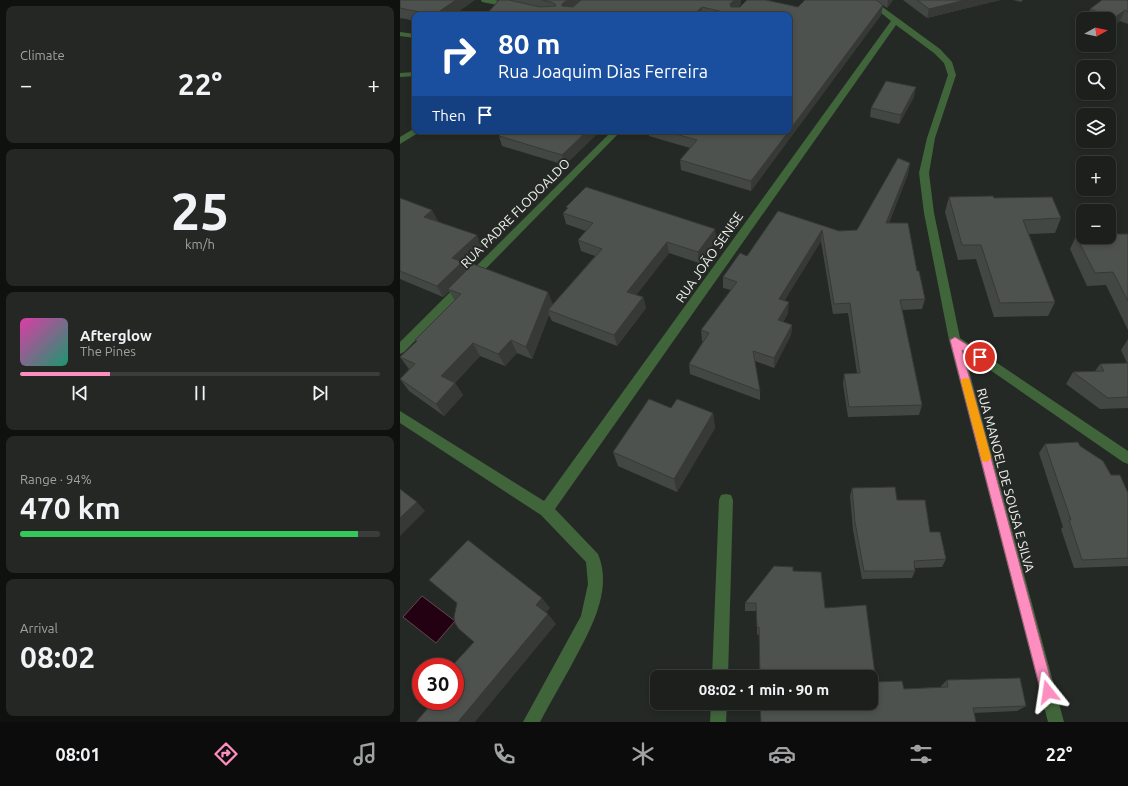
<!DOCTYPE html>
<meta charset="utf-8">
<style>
body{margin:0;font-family:Ubuntu,sans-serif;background:#252725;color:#f1f3f6;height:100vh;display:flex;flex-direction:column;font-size:15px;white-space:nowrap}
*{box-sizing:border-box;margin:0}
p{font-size:13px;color:#a0a2a3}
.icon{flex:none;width:22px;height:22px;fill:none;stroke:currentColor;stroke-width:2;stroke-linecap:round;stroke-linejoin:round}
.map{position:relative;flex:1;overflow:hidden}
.side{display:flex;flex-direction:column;gap:6px;padding:6px;background:#0f110f;width:400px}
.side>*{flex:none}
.top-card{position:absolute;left:12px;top:12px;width:380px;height:122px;border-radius:8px;box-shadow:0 2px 6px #0003,0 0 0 1px #3a3d3b;background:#1a4fa0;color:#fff;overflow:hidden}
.needle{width:26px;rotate:82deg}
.controls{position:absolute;left:676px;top:12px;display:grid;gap:8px}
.controls a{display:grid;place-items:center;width:40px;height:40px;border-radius:8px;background:#1c1f1c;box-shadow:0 2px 6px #0003,0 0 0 1px #3a3d3b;font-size:20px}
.speed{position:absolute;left:12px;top:658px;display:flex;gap:8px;font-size:20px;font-weight:700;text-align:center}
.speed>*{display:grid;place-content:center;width:52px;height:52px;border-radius:50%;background:#1c1f1c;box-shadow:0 2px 6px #0003,0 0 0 1px #3a3d3b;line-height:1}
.speed .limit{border:6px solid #d22;background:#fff;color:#111}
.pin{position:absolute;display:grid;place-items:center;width:34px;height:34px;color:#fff;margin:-17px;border:2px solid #fff;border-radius:50%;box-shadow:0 1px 4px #0007}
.me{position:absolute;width:44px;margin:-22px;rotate:345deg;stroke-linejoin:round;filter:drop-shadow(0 0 3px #0008)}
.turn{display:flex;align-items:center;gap:14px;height:84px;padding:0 20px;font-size:18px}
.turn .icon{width:52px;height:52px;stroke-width:2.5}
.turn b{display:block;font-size:28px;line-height:34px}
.then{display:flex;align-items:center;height:38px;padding:0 20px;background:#0003;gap:8px;font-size:15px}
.big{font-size:30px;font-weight:700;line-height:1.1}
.side .card{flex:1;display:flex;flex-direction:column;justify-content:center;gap:6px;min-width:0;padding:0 14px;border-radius:8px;background:#252725}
.side .dial{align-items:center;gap:0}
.dial b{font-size:52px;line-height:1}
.song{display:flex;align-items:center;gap:12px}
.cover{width:48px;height:48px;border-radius:6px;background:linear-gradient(135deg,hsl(320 70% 55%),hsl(160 70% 35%))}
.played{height:4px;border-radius:2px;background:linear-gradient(90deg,#fd8ebf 25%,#3a3d3b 25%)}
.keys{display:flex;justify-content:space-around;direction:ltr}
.heat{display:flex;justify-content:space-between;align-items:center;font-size:22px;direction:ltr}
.charge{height:6px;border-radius:3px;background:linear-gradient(90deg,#34c759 94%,#3a3d3b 0)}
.trip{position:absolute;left:250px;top:670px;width:228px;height:40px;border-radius:8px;background:#1c1f1c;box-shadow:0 2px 6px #0003,0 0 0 1px #3a3d3b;font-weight:700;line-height:40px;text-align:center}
.tabs{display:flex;height:64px;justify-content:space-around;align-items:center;background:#0b0c0b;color:#a0a2a3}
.tabs .icon{width:28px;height:28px}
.tabs .active{color:#fd8ebf}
.tabs b{font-size:18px;color:#f1f3f6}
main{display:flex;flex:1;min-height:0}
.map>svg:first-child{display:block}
.water{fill:#230012;stroke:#604854}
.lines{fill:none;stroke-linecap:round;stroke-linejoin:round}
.minor{fill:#41653a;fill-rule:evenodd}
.wall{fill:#434743}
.shaded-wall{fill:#373937}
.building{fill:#4e524e;stroke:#373937}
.route{fill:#fd8ebf;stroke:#a45c7c}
.slow{fill:#f59e0b}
.labels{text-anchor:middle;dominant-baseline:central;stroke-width:4;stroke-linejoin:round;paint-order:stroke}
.street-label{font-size:13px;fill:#eff1ef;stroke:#252925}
</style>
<main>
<section class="side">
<div class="card"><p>Climate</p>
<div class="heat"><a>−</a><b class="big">22°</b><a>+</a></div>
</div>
<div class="card dial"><b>25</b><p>km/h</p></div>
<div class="card">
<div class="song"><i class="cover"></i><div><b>Afterglow</b><p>The Pines</p></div></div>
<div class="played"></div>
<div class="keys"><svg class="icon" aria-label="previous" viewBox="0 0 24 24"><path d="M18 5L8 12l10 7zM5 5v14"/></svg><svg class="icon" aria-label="pause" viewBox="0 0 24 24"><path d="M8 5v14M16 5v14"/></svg><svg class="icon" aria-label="next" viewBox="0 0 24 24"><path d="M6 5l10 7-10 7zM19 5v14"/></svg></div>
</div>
<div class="card"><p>Range · 94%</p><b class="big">470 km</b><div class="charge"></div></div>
<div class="card"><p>Arrival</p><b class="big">08:02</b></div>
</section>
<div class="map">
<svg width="728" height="722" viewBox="0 0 728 722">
<rect width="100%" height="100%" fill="#252925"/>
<path class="water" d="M 22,596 L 55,621 L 36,643 L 3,617 Z"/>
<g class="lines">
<g class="minor">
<path d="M 81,0 L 95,0 L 117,6 L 113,8 L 82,2 Z"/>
<path d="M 465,0 L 473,0 L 540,49 L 552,62 L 556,75 L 535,138 L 529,173 L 534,213 L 560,338 L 728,451 L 728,464 L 723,462 L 564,352 L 664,722 L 648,722 L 549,340 L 524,213 L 519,173 L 527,138 L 548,75 L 544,63 L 534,53 L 496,25 L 155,509 L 198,554 C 214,592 188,633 171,666 C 161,684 150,703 140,722 L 123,722 L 181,616 L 188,584 L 186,562 L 141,515 L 0,423 L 0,411 L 144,501 L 491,21 Z"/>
<path d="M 0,32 L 15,34 L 15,38 L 0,36 Z"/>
<path d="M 15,72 L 15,76 L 0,77 L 0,73 Z"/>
<path d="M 15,128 L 15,131 L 19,131 L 18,133 L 0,144 L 0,137 Z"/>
<path d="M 212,131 L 221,131 L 4,352 L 0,354 L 0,342 Z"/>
<path d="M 326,494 L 331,495 L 333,500 L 328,677 L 312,677 L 319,500 L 321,495 Z"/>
<path d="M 311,703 L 327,703 L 326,722 L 310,722 Z"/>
</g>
</g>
<g class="wall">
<path d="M 0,0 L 54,15 L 15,15 L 15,21 L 1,18 L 0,19 Z"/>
<path d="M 99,0 L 341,0 L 341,4 L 338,7 L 398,7 L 405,0 L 493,0 L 487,8 L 477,1 L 483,5 L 481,15 L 351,191 L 281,170 L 280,160 L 290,148 L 249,136 L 249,131 L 389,131 L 389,15 L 86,15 Z"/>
<path d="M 503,0 L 600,0 L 527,18 Z"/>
<path d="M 613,0 L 623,0 L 621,2 Z"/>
<path d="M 728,0 L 728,24 L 720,21 L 709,29 L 709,19 L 686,19 L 690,9 Z"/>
<path d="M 514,97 L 499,124 L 470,117 L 471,108 Z"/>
<path d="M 200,131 L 165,165 L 102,146 L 99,136 Z"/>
<path d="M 510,163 L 508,174 L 489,223 L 517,271 L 525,299 L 522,309 L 502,310 L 522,405 L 519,415 L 448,417 L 443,384 L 444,374 L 457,373 L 448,313 L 433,314 L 421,241 L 384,301 L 388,313 L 383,322 L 392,325 L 391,335 L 374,368 L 355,361 L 360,391 L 360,400 L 290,374 L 289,364 L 303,341 L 302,341 L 301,330 L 331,290 L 323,288 L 323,277 L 347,256 L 378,211 L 439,231 L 457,230 Z"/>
<path d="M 549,197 L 594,198 L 661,218 L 655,233 L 629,234 L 655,302 L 648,316 L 594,317 L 576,259 L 558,260 L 545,212 Z"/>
<path d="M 0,198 L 38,221 L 82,246 L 63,264 L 66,271 L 153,304 L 195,256 L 181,251 L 178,240 L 186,231 L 166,224 L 163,213 L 167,209 L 166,207 L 315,229 L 316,241 L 299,263 L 269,253 L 236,295 L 243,297 L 246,308 L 217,346 L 152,321 L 149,315 L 132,359 L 117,353 L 105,366 L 80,356 L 55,383 L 63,395 L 44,416 L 9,391 L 0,379 L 9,369 L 0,357 L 16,342 L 15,340 L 55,301 L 49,291 L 43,297 L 0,279 Z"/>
<path d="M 728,234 L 728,330 L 706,285 L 687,286 L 670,249 L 676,236 Z"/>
<path d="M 728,339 L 728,408 L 700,409 L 666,384 L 673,372 L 695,371 L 700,364 L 727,363 L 721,350 Z"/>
<path d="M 313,413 L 315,428 L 277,492 L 218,466 L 213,452 Z"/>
<path d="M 645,444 L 680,446 L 711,475 L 728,493 L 728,566 L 674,568 L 661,529 L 663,527 L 639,453 Z"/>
<path d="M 452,488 L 497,500 L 530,532 L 546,559 L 542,567 L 515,568 L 515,571 L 512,578 L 462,579 L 453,530 L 450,496 Z"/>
<path d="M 393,571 L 425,608 L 476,682 L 504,689 L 541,687 L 541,686 L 547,680 L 626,706 L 617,711 L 574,713 L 576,722 L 359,634 L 357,635 L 357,611 L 345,611 L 345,603 Z"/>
</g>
<g class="shaded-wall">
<path d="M 56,0 L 75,0 L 54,15 L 34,15 Z"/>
<path d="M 167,0 L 182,0 L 164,14 L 162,6 L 162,4 Z"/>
<path d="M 334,0 L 341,0 L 341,4 L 330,14 L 330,4 Z"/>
<path d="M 488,0 L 493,0 L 487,8 Z"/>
<path d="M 565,0 L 600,0 L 527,18 L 529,9 Z"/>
<path d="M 483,5 L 481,15 L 351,191 L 351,181 Z"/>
<path d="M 302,7 L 302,15 L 293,15 Z"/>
<path d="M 725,10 L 720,21 L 709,29 L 714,18 Z"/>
<path d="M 516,87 L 514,97 L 499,124 L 501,115 Z"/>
<path d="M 187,131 L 200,131 L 165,165 L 162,155 Z"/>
<path d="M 510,163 L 508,174 L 484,234 L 486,223 Z"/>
<path d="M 32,210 L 38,221 L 24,217 Z"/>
<path d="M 315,229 L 316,241 L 299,263 L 298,252 Z"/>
<path d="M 422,230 L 421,241 L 379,310 L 379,299 Z"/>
<path d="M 77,235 L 82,246 L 63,264 L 67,273 L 48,289 L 49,291 L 43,297 L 37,286 L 52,258 Z"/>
<path d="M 267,242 L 269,253 L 230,303 L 227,292 Z"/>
<path d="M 148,292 L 153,305 L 148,310 L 149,315 L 132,359 L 126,347 Z"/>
<path d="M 243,297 L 246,308 L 217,346 L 214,335 Z"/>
<path d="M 389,302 L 388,313 L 378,331 L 378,320 Z"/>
<path d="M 392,325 L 391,335 L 374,368 L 374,358 Z"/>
<path d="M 111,340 L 117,353 L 105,366 L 98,354 Z"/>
<path d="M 73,343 L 80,356 L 49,389 L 41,376 Z"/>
<path d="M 55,383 L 63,395 L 44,416 L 36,404 Z"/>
<path d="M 313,413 L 315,428 L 277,492 L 274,479 Z"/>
<path d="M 17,502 L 25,511 L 0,536 L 0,518 Z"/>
<path d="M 142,598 L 150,608 L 144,615 L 136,605 Z"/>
<path d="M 148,614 L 156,624 L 75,722 L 58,722 Z"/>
</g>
<g class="building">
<path d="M 0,0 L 56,0 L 34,15 L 0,8 Z"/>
<path d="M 99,0 L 109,0 L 140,7 L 156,6 L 155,4 L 151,2 L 142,0 L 167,0 L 162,4 L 162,6 L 173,7 L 181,0 L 334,0 L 330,4 L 331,7 L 340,7 L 347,0 L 366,0 L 398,7 L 405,0 L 476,0 L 483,5 L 389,131 L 389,15 L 336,15 L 302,7 L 293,15 L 86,15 Z"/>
<path d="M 517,0 L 565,0 L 529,9 Z"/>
<path d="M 702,0 L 728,0 L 728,12 L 725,10 L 714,18 L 690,9 Z"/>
<path d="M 486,81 L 516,87 L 501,115 L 471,108 Z"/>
<path d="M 104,131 L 187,131 L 162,155 L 99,136 Z"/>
<path d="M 265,131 L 389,131 L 351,181 L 280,160 L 297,140 Z"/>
<path d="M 498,158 L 510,163 L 486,223 L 508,223 L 517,271 L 519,271 L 525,299 L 500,300 L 522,405 L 449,407 L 444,374 L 460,373 L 450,303 L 434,304 L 422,230 L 379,299 L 389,302 L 378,320 L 392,325 L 374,358 L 353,351 L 360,391 L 289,364 L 309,333 L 301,330 L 337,282 L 323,277 L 340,253 L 347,256 L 378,211 L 439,231 L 457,230 Z"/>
<path d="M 186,187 L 315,229 L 298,252 L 267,242 L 227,292 L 243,297 L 214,335 L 148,310 L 202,249 L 178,240 L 193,223 L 163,213 L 168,208 L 166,207 Z"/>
<path d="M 593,196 L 594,198 L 652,197 L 661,218 L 623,220 L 655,302 L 600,303 L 581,245 L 562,245 L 549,197 Z"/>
<path d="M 0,198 L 32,210 L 24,217 L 77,235 L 52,258 L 62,262 L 37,286 L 0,271 Z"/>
<path d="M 709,234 L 728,234 L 728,301 L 713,272 L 695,273 L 676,236 L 683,236 L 683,237 L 709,237 Z"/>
<path d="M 73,264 L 148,292 L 126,347 L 111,340 L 98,354 L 73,343 L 41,376 L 55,383 L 36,404 L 0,379 L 15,364 L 0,357 L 17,341 L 15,340 L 61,294 L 48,289 Z"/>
<path d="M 728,363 L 728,397 L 708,398 L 673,372 L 704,371 L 700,364 Z"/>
<path d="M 249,399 L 271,408 L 277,399 L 313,413 L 274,479 L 213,452 Z"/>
<path d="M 678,442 L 680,446 L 703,461 L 711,475 L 720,475 L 728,493 L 728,558 L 682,560 L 669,520 L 671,520 L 645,444 Z"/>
<path d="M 495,487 L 497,500 L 525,500 L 530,532 L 540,532 L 546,559 L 514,561 L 515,571 L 464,571 L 455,522 L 452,488 Z"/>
<path d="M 0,489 L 17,502 L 0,518 Z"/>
<path d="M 68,540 L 142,598 L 136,605 L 148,614 L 58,722 L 16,722 L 34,701 L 55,701 L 55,667 L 51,667 L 74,642 L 59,629 L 55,623 L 54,617 L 57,603 L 29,580 Z"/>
<path d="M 374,566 L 393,567 L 393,571 L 421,572 L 425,608 L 466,605 L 476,682 L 502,681 L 504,689 L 548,687 L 547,680 L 620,678 L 626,706 L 573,708 L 576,722 L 361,722 L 360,703 L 471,703 L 471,677 L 360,677 L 359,627 L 357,627 L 356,603 L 345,603 Z"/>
</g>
<path class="route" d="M 555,337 L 583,355 L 584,357 L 583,360 L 576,360 L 562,350 L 654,692 L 652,696 L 648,698 L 643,696 L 641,692 L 550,340 Z"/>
<path class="slow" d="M 566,378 L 569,379 L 570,381 L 591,457 L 589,461 L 586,462 L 582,461 L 581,457 L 561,381 L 562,379 Z"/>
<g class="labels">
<g class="street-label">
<text transform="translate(115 213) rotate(-45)">RUA PADRE FLODOALDO</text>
<text transform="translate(309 257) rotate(-55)">RUA JOÃO SENISE</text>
<text transform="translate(606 480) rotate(75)">RUA MANOEL DE SOUSA E SILVA</text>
</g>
</g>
</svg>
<div class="controls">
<a><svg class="needle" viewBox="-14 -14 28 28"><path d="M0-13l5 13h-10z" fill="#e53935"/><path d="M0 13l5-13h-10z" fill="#a0a2a3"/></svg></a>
<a><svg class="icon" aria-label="search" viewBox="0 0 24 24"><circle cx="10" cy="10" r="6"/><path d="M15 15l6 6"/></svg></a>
<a><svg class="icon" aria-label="layers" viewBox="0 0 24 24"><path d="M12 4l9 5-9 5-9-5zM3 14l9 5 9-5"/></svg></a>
<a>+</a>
<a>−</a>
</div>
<div class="speed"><div class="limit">30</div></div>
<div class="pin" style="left:580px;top:357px;background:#d93025"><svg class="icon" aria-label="arrive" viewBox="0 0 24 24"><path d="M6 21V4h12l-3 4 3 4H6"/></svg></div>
<svg class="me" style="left:648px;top:692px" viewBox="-20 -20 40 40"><path d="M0-17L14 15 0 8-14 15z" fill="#fd8ebf" stroke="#fff" stroke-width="4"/></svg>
<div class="trip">08:02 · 1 min · 90 m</div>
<div class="top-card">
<div class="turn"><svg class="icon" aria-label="right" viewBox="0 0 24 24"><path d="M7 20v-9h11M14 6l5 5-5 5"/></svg><div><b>80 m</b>Rua Joaquim Dias Ferreira</div></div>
<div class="then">Then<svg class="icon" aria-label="arrive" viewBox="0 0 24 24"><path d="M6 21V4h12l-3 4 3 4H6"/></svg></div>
</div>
</div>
</main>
<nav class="tabs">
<b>08:01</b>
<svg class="icon active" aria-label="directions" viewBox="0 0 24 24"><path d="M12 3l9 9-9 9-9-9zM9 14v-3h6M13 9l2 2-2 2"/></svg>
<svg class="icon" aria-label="music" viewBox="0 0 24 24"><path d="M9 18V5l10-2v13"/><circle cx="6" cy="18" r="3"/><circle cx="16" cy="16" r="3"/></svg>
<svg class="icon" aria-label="phone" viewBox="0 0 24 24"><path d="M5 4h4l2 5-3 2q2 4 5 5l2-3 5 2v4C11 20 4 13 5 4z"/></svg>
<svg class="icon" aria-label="climate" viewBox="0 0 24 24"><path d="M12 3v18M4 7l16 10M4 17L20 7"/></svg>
<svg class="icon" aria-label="car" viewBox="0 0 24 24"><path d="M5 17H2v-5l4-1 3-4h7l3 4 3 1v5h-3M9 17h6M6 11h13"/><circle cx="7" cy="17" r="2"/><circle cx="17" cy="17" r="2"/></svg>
<svg class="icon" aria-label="filters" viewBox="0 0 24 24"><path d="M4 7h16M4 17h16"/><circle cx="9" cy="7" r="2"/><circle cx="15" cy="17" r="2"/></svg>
<b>22°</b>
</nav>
